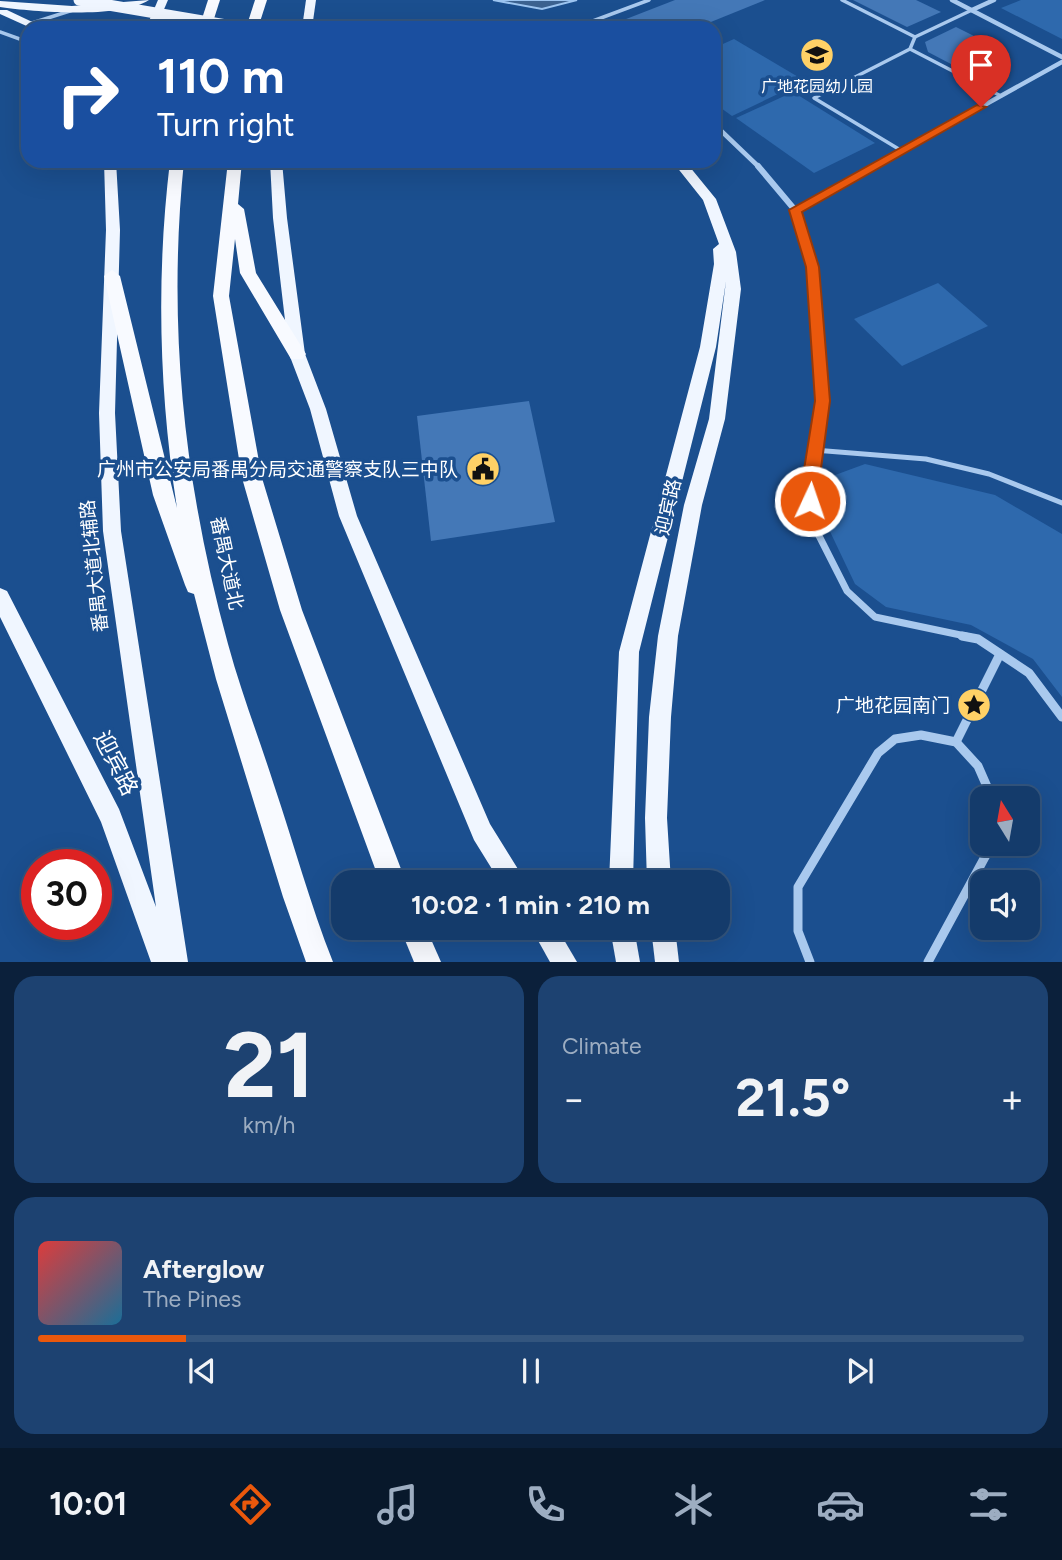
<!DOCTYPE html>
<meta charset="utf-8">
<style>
body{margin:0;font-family:Figtree,"Noto Sans SC",sans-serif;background:#1d4271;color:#f1f3f6;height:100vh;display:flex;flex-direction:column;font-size:26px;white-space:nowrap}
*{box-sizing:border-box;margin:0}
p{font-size:23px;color:#9dadc1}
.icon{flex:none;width:38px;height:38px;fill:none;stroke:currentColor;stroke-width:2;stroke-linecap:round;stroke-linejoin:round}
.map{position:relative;height:962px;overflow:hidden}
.side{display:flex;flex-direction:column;gap:14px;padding:14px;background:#0b203b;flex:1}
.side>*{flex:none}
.guide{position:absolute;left:21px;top:21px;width:700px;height:147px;border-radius:21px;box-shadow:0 7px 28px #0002,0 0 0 2px #33557e;background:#1a4fa0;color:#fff;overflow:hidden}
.needle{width:46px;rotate:349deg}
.controls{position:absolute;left:970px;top:786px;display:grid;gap:14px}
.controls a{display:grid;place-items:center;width:70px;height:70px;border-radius:14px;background:#143b6b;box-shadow:0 7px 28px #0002,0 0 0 2px #33557e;font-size:35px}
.speed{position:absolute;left:21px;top:849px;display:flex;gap:14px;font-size:35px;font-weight:700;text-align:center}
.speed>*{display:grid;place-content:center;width:91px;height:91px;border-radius:50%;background:#143b6b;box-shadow:0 7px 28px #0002,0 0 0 2px #33557e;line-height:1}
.speed .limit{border:10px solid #d22;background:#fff;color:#111}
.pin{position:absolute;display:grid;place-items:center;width:60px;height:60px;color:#fff;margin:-72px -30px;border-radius:50% 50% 50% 0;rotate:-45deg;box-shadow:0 0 7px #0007}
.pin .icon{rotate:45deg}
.me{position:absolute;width:77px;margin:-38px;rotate:3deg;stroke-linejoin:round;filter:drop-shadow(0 0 5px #0008)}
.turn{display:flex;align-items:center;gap:24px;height:147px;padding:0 21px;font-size:32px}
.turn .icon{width:91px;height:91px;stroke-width:2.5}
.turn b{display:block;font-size:49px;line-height:60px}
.big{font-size:52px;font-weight:700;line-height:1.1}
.side .widget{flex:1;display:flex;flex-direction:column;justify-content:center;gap:10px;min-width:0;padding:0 24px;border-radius:21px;background:#1d4271}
.side .dial{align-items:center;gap:0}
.dial b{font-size:91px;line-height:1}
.song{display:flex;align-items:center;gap:21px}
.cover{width:84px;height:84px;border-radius:10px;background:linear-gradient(135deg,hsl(0 70% 55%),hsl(200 70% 35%))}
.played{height:7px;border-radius:4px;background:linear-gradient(90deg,#ea580c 15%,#33557e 15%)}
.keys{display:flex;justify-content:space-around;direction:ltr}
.heat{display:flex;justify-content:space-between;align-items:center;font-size:38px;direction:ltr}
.side .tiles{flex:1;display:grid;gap:14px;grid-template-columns:1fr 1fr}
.widget:last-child{grid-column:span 2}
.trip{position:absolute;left:331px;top:870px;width:399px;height:70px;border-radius:21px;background:#143b6b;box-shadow:0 7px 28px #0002,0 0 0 2px #33557e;font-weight:700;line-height:70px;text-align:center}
.dock{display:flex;height:112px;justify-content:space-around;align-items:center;background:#08182b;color:#9dadc1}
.dock .icon{width:49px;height:49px}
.dock .active{color:#ea580c}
.dock b{font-size:32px;color:#f1f3f6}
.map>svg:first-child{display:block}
.green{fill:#2e69ad}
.water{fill:#3c6290;stroke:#9cc4f0;stroke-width:2}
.building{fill:#4478b7}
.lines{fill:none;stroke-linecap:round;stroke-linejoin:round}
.service-far1{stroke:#a9c9ee;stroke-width:3.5}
.service{stroke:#a9c9ee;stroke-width:5}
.minor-far3{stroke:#a9c9ee;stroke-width:4.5}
.minor-far2{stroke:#a9c9ee;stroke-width:6}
.minor-far1{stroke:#a9c9ee;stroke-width:7}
.minor{stroke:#a9c9ee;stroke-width:9}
.primary{fill:#f0f6ff;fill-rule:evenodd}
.trunk{fill:#f8faff;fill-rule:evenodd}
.primary-bridge{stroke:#f0f6ff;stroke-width:11}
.route{fill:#ea580c;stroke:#983908;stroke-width:2}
.labels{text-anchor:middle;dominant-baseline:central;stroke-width:7;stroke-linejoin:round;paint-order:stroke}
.far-poi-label{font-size:16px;fill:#fff;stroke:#1b4f8f}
.poi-label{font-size:19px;fill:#fff;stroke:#1b4f8f;text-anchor:end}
.street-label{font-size:19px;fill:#fff;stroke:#1b4f8f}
.near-street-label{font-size:23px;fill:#fff;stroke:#1b4f8f}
</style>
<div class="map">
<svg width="1062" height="962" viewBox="0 0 1062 962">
<rect width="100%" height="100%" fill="#1b4f8f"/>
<g class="green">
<path d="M 1021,0 L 1062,0 L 1062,39 L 1001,8 Z"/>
<path d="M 734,39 L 805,81 L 732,116 L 714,103 L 714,48 Z"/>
<path d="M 793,92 L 875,143 L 814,173 L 736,118 Z"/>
<path d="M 938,283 L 988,326 L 902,366 L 854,319 Z"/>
<path d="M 865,464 L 995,495 L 1062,534 L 1062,697 L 1033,659 L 971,625 L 886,607 L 855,584 L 825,521 L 827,478 Z"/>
</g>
<path class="water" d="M 493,0 L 577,0 L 542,9 Z"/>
<g class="building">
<path d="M 675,0 L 765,0 L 696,28 L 603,28 Z"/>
<path d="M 853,0 L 916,0 L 941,12 L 907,27 Z"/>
<path d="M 956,27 L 978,38 L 971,42 L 978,54 L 976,59 L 988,65 L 972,75 L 928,52 L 925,42 Z"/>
<path d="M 529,401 L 555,522 L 431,541 L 417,416 Z"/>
</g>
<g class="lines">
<g class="service-far1">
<path d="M 842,0 L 915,37"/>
<path d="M 32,23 L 73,10"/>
<path d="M 574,28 L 649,0"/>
<path d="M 0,32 L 28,42"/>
<path d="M 910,49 L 1001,96"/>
<path d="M 902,151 L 814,98 L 910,49 L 915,37 L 972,10"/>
</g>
<path class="service" d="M 814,450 L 926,459 L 989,474 L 1062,503"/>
<g class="minor-far3">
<path d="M 952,0 L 1062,57"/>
<path d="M 972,10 L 994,0"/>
<path d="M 714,124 L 760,168"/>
<path d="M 871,168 L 1062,62"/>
</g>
<g class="minor-far2">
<path d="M 758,166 L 795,210 L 813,267 L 820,377"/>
<path d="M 795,210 L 874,166"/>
</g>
<path class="minor-far1" d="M 820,375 L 822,401 L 810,482 L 811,520 L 847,591 L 875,617 L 970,637"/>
<g class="minor">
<path d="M 962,636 L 978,639 L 1029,673 L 1062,717"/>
<path d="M 956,742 L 1000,654"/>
<path d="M 810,962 L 798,931 L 798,887 L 878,753 L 895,739 L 921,735 L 956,742 L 978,766 L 992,798"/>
<path d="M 928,962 L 992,844"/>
</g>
<g class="primary">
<path d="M 149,0 C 119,19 35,12 0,7 L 0,1 L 72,6 Z"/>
<path d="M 158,0 L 168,0 L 156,28 L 146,28 Z"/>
<path d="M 306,0 L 316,0 L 312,28 L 302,28 Z"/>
<path d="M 0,10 L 7,10 L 45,28 L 31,28 L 0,14 Z"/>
<path d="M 104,161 L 116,161 L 120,230 L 115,413 L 121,531 L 188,962 L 151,962 L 101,822 L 0,617 L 0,588 L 7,591 L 119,809 L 156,907 L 103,531 L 99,413 L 106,230 Z"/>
<path d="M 270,161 L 282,161 L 287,218 L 305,354 L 326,409 L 357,516 L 490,824 L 526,882 L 500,882 L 474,840 L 339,516 L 310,409 L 289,354 L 273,218 Z"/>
<path d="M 672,161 L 685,161 L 716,199 L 736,252 L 741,289 L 725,419 L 702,505 L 678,636 L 671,717 L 667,818 L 671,882 L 647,882 L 645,818 L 649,717 L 658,636 L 684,505 L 709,419 L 726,281 L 716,347 L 639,652 L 633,882 L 609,882 L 619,652 L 700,347 L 714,264 L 713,249 L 719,244 L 703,200 Z"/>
<path d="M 531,928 L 557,928 L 577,962 L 550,962 Z"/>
<path d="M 610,928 L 634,928 L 640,962 L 616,962 Z"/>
<path d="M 651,928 L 675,928 L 679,962 L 655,962 Z"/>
</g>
<g class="trunk">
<path d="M 208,0 L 220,0 L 211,28 L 199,28 Z"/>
<path d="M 255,0 L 267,0 L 258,28 L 246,28 Z"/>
<path d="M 170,161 L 184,161 C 167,326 184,484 228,644 C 241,692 259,738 274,785 C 294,844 310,904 333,962 L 306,962 L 283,897 L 216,679 L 194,594 L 188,592 L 185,585 L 153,495 L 104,276 L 112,270 L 120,276 L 177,508 C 159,391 156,278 170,161 Z"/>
<path d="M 228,161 L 242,161 L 238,204 L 244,209 L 256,273 L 306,354 L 303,359 L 291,359 L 240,273 L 235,239 L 229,296 L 262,478 L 302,610 L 406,882 L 380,882 L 280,610 L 242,478 L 213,296 Z"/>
<path d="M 400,928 L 426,928 L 441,962 L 414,962 Z"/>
</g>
<path class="primary-bridge" d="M 79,0 L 244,28"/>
</g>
<path class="route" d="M 977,105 L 986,107 L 802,212 L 819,267 L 830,401 L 816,506 L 804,506 L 802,482 L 815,401 L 806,267 L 789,210 Z"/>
<defs>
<g id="school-disc" transform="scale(1.75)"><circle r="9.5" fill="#ffd166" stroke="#1b4f8f"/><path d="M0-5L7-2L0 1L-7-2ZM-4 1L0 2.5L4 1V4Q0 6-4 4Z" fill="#111"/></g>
<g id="civic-disc" transform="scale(1.75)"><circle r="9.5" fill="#ffd166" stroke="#1b4f8f"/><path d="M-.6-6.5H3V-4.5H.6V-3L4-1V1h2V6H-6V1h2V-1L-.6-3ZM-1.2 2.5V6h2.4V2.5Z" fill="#111"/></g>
<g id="sight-disc" transform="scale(1.75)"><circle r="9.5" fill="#ffd166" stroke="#1b4f8f"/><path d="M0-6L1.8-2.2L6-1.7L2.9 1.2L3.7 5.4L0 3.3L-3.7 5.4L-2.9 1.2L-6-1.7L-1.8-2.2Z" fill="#111"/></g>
</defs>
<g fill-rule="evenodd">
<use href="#school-disc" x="817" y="55"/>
<use href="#civic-disc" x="483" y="469"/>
<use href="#sight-disc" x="974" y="705"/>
</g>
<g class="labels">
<g class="far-poi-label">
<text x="817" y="86">广地花园幼儿园</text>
</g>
<g class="poi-label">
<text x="458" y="469">广州市公安局番禺分局交通警察支队三中队</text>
<text x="950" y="705">广地花园南门</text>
</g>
<g class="street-label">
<text transform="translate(668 507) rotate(-77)">迎宾路</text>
<text transform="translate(227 563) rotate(78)">番禺大道北</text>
<text transform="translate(94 566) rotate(-96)">番禺大道北辅路</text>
</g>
<g class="near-street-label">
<text transform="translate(116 763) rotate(63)">迎宾路</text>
</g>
</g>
</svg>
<div class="controls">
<a><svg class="needle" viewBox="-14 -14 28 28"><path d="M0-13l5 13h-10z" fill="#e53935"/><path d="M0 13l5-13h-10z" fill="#9dadc1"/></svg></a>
<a><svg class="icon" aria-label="sound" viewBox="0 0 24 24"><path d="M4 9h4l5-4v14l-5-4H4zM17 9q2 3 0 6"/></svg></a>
</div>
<div class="speed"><div class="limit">30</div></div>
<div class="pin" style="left:981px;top:107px;background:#d93025"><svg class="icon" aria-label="arrive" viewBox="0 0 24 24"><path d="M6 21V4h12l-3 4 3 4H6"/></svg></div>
<svg class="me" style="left:810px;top:501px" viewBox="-20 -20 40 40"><circle r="17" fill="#ea580c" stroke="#fff" stroke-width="3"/><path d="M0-11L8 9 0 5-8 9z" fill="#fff"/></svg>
<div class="trip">10:02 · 1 min · 210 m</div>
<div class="guide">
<div class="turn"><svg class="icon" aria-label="right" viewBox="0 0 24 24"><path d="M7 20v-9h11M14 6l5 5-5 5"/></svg><div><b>110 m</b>Turn right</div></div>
</div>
</div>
<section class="side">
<div class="tiles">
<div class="widget dial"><b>21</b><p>km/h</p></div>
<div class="widget"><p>Climate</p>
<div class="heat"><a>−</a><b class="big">21.5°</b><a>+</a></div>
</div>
<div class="widget">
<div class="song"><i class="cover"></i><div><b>Afterglow</b><p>The Pines</p></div></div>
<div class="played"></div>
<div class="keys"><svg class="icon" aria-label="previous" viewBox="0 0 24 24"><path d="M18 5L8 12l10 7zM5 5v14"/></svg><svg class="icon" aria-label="pause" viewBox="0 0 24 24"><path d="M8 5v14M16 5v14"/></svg><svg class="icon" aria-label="next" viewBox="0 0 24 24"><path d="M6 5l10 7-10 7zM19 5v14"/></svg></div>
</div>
</div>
</section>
<nav class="dock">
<b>10:01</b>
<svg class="icon active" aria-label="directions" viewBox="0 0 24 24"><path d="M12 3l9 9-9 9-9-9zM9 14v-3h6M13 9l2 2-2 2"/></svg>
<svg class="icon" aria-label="music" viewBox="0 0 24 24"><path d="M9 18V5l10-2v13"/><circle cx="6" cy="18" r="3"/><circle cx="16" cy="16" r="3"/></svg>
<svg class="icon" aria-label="phone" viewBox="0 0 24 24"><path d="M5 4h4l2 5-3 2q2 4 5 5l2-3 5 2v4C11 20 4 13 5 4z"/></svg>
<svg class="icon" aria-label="climate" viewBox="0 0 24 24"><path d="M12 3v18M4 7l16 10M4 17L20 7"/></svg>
<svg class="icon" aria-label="car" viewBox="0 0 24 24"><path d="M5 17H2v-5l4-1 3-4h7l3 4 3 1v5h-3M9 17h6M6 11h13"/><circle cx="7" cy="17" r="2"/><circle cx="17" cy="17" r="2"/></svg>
<svg class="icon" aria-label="filters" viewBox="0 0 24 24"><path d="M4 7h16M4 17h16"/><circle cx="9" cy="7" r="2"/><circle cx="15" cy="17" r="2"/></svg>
</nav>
